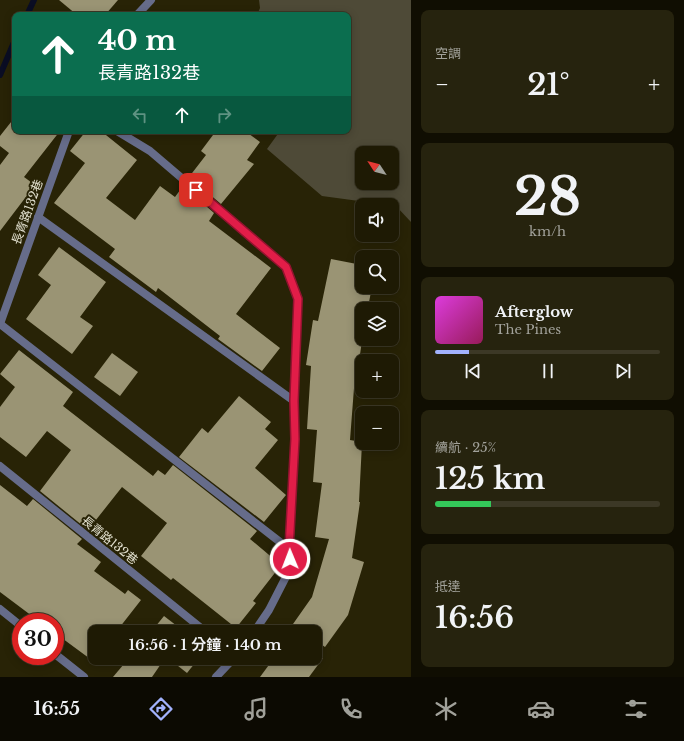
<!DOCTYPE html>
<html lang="zh-TW">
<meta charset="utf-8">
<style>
body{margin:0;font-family:"Libre Baskerville","Noto Sans TC",serif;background:#26230e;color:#f1f3f6;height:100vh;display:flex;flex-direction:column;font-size:15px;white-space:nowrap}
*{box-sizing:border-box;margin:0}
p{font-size:13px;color:#a1a19a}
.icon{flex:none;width:22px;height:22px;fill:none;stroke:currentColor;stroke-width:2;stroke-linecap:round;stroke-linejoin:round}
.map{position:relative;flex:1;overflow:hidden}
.panel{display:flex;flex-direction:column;gap:10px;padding:10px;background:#100e02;width:273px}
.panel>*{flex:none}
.banner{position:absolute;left:12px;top:12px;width:339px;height:122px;border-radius:8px;box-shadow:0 2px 10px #0003,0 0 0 1px #3c3826;background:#0b6e4f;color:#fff;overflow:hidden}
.needle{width:26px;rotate:306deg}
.buttons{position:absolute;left:355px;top:146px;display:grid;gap:8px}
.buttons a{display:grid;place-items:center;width:44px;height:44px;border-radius:8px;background:#1e1a04;box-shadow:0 2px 10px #0003,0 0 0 1px #3c3826;font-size:20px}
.speed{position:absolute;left:12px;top:613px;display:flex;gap:8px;font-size:20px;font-weight:700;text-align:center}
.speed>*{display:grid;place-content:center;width:52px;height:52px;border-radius:50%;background:#1e1a04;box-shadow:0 2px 10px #0003,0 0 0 1px #3c3826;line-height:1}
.speed .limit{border:6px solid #d22;background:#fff;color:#111}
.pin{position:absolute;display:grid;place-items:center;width:34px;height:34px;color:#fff;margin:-17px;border-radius:8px;box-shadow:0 2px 6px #0006}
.me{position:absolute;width:44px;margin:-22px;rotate:359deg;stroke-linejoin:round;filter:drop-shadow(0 0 3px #0008)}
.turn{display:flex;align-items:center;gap:14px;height:84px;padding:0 20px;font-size:18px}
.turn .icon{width:52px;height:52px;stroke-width:2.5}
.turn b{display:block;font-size:28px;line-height:34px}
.lanes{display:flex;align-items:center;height:38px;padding:0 20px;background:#0003;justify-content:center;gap:20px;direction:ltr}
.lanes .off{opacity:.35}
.big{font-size:30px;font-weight:600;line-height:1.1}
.panel .card{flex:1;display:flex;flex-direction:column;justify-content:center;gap:6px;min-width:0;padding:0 14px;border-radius:8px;background:#26230e}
.panel .dial{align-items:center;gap:0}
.dial b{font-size:52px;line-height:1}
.song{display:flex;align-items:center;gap:12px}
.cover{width:48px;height:48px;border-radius:6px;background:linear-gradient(135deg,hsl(300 70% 55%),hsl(330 70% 35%))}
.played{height:4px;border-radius:2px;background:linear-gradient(90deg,#a2b2fd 15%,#3c3826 15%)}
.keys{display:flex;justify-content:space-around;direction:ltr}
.heat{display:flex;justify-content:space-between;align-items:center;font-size:22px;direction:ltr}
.charge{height:6px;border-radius:3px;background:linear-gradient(90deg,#34c759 25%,#3c3826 0)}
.trip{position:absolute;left:88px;top:625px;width:234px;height:40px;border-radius:8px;background:#1e1a04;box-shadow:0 2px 10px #0003,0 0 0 1px #3c3826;font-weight:600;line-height:40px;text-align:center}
.tabs{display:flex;height:64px;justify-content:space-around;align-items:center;background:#0c0a02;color:#a1a19a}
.tabs .icon{width:28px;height:28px}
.tabs .current{color:#a2b2fd}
.tabs b{font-size:18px;color:#f1f3f6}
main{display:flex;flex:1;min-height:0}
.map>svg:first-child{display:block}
.green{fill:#4e4a37;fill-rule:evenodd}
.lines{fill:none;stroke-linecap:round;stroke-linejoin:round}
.stream{stroke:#0a0d23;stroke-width:6}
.building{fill:#9a9474}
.service{stroke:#666c8a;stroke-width:8}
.minor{stroke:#666c8a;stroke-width:8}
.route-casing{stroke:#92132f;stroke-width:10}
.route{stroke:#e11d48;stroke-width:7}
.labels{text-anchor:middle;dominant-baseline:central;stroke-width:4;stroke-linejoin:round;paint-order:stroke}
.street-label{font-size:12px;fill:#e2e0cf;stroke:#282306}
</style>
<main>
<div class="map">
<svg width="411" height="677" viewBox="0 0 411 677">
<rect width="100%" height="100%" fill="#282306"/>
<path class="green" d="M 259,0 L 411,0 L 411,222 L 396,206 L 322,196 L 267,149 L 280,131 L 348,131 L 348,15 L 257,15 L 260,8 ZM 362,153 L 392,153 L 392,183 L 362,183 Z"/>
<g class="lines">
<g class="stream">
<path d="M 27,15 L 34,0"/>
<path d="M 0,75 L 15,40"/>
</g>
</g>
<g class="building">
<path d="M 59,0 L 118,0 L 105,15 L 77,15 Z"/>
<path d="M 15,117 L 15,131 L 60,131 L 24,177 L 35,185 L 0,231 L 0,165 L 9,153 L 0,146 L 0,136 Z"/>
<path d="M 86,131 L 101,131 L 137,160 L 106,198 L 135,220 L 160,186 L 175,197 L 183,186 L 214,213 L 209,221 L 271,268 L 236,314 L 280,348 L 262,371 L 218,339 L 220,336 L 158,288 L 156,292 L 109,257 L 115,249 L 54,203 L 85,163 L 70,151 Z"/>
<path d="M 216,131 L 245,131 L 260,142 L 247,160 L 254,164 L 221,204 L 189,177 L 206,155 L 201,151 Z"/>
<path d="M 59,247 L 106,282 L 80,317 L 93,326 L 72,354 L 26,319 L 51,285 L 38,275 Z"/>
<path d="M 331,259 L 362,265 L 362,287 L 372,287 L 368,307 L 362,305 L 362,341 L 357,375 L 355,375 L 350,440 L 362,442 L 362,443 L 359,502 L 360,502 L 352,558 L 364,562 L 348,615 L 325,647 L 315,640 L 315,632 L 304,632 L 293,624 L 312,597 L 329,539 L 315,537 L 322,483 L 313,482 L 317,430 L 307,429 L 311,366 L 306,365 L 313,320 L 318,321 Z"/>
<path d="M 19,350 L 73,392 L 63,406 L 153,476 L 158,470 L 165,475 L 173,465 L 257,531 L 250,539 L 281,565 L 253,601 L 256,603 L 236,628 L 173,578 L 171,580 L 141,556 L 167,523 L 122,487 L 88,530 L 40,491 L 71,450 L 47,431 L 26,457 L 0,437 L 0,407 L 15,387 L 0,374 Z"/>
<path d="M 112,353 L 138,372 L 120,396 L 94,377 Z"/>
<path d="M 239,396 L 271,422 L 265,429 L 278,440 L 255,468 L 286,495 L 264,522 L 179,457 L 202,428 L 208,433 Z"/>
<path d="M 0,485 L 27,506 L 33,499 L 82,539 L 77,544 L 101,562 L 94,571 L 125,594 L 128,590 L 141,600 L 116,632 L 95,632 L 96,658 L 93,661 L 55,633 L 55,622 L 40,622 L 0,592 Z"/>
<path d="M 164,616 L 177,626 L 184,632 L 151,632 Z"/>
<path d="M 129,658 L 165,658 L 152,677 L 113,677 Z"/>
<path d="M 168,658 L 199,658 L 187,673 Z"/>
<path d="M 274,658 L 323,658 L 309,677 L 260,677 Z"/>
</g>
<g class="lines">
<g class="service">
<path d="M 137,15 L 151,0"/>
<path d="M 117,131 L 150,151 L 286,267 L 298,299 L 294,401 L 295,439"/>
<path d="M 38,217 L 294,401"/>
<path d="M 0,324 L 289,549"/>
<path d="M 0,324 L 69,131"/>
<path d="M 0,466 L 206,632"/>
<path d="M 0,609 L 21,626"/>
<path d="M 55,654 L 84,677"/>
</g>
<g class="minor">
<path d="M 254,632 L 269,610 L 290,569 L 289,549 L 295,439"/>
<path d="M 216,677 L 234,658"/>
</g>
</g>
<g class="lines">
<g class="route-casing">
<path id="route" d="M 196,190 L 286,267 L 298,299 L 294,401 L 295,439 L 289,549 L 290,559"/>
</g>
<use href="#route" class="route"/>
</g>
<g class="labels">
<g class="street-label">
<text transform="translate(27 212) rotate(-70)">長青路132巷</text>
<text transform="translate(110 540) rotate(39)">長青路132巷</text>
</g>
</g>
</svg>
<div class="buttons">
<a><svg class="needle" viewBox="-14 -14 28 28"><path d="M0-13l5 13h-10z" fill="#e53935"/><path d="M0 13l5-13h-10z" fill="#a1a19a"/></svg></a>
<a><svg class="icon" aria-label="sound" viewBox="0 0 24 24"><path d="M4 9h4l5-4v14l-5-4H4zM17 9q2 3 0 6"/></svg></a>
<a><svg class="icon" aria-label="search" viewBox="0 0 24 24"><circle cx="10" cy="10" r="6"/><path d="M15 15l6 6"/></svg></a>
<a><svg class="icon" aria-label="layers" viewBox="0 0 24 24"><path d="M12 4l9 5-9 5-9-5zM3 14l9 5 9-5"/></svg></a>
<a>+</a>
<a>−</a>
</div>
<div class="speed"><div class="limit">30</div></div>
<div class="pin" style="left:196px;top:190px;background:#d93025"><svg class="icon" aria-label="arrive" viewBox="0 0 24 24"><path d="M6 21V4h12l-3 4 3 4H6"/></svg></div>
<svg class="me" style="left:290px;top:559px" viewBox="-20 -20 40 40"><circle r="17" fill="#e11d48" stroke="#fff" stroke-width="3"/><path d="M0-11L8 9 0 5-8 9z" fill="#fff"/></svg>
<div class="trip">16:56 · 1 分鐘 · 140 m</div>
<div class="banner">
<div class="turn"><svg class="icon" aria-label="ahead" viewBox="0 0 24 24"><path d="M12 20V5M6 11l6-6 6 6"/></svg><div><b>40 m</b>長青路132巷</div></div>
<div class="lanes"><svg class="icon off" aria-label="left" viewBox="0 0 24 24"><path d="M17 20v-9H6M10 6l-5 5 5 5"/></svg><svg class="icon" aria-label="ahead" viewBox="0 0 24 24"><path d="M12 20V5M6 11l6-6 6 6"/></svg><svg class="icon off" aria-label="right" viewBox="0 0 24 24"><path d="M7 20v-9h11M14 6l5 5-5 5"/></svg></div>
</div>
</div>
<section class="panel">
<div class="card"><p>空調</p>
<div class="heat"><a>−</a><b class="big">21°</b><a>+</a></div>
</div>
<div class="card dial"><b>28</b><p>km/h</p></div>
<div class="card">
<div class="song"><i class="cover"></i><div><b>Afterglow</b><p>The Pines</p></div></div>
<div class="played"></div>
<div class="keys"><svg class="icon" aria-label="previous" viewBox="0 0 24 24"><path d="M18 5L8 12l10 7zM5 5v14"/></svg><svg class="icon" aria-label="pause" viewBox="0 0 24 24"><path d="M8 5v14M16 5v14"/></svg><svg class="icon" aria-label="next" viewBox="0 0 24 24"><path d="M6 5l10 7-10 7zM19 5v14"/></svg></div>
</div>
<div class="card"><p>續航 · 25%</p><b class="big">125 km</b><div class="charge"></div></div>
<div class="card"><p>抵達</p><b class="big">16:56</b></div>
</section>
</main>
<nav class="tabs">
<b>16:55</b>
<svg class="icon current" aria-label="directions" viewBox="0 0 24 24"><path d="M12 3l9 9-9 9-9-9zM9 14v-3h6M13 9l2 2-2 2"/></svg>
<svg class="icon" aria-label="music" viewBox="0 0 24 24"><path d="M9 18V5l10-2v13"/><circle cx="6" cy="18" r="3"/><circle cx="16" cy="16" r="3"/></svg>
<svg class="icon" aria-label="phone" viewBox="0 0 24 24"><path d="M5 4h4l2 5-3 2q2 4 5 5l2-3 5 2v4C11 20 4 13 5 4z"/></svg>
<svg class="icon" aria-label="climate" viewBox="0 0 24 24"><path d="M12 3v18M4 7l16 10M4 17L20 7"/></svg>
<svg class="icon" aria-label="car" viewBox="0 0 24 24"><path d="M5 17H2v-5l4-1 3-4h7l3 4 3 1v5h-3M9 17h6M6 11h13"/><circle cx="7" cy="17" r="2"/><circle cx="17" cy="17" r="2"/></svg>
<svg class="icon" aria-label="filters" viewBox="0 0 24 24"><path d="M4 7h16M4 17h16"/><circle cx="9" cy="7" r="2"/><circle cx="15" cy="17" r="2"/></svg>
</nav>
